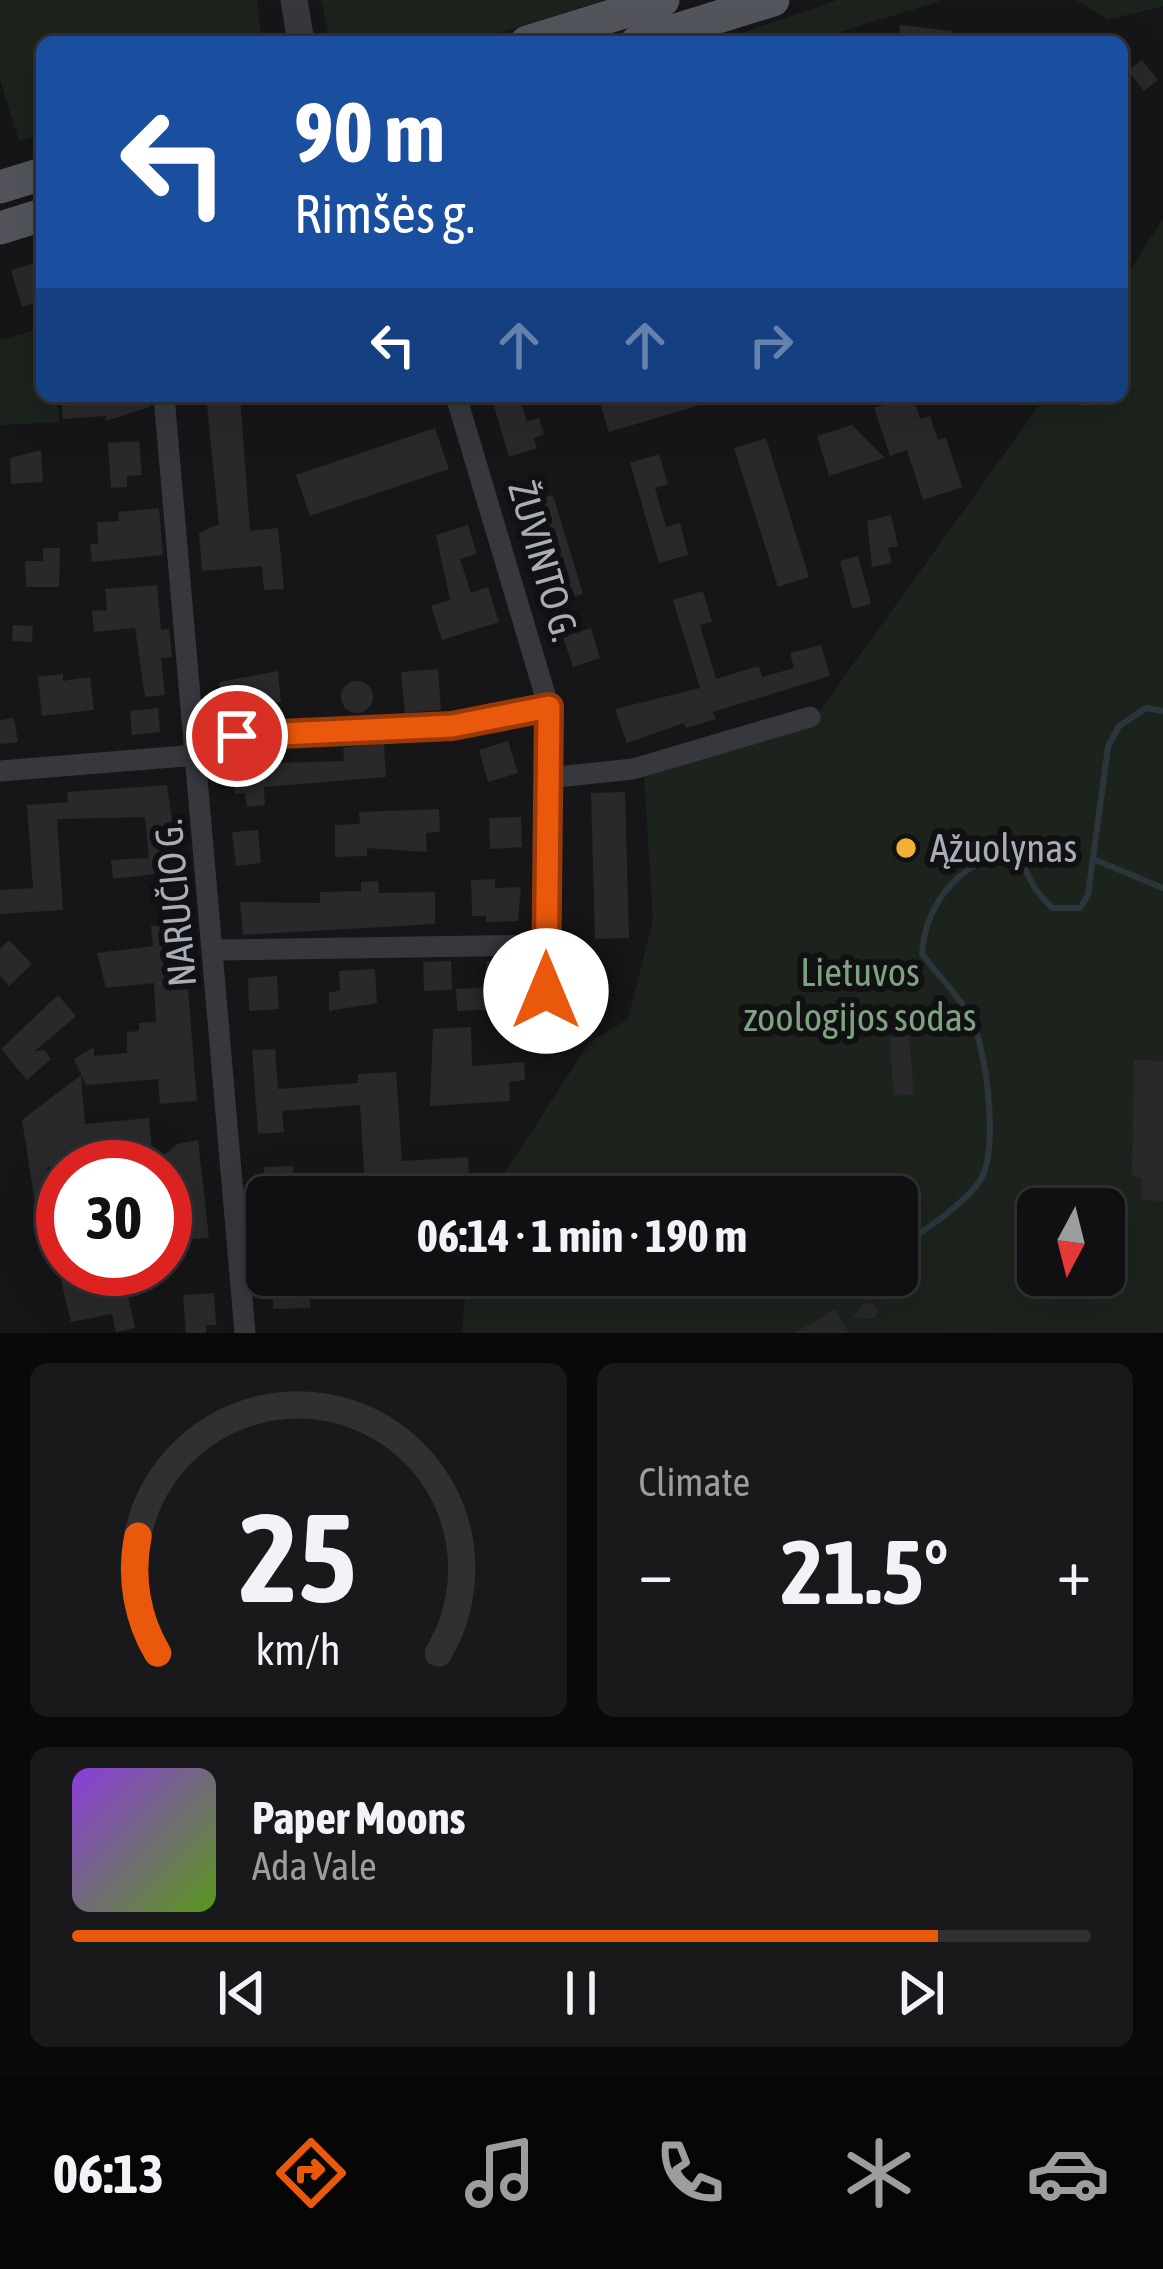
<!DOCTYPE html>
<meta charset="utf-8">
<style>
body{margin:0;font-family:"Asap Condensed",sans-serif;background:#19191b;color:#f1f3f6;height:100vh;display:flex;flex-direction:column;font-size:45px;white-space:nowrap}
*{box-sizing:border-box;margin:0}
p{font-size:39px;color:#9c9d9f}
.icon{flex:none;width:66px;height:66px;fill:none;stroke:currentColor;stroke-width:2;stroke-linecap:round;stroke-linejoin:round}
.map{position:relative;height:1333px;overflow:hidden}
.details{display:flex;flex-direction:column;gap:30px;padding:30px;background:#09090a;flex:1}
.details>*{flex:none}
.guide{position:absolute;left:36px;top:36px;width:1092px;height:366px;border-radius:18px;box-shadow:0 12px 48px #0002,0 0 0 3px #303032;background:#1a4fa0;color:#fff;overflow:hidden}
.needle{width:78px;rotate:187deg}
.fabs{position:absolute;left:1017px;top:1188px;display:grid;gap:24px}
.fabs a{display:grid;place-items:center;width:108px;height:108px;border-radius:18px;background:#101012;box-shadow:0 12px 48px #0002,0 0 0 3px #303032;font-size:60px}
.speed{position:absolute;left:36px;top:1140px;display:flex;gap:24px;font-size:60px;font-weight:700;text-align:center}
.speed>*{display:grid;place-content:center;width:156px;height:156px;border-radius:50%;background:#101012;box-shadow:0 12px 48px #0002,0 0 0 3px #303032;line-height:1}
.speed .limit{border:18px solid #d22;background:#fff;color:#111}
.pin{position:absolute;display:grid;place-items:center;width:102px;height:102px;color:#fff;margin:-51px;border:6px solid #fff;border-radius:50%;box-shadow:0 3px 12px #0007}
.me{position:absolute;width:132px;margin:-66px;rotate:0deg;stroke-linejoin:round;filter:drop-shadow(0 0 9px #0008)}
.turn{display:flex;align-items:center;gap:42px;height:252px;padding:0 60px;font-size:54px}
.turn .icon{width:156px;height:156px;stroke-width:2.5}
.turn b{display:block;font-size:84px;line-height:102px}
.lanes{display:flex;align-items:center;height:114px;padding:0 60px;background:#0003;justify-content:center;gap:60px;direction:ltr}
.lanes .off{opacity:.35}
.big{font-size:90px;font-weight:700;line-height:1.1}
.details .widget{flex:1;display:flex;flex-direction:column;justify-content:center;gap:18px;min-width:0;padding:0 42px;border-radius:18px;background:#19191b}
.details .dial{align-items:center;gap:0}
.dial svg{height:312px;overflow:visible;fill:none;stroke:#303032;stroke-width:7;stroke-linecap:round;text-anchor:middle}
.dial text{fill:#f1f3f6;stroke:none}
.song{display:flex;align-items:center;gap:36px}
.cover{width:144px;height:144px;border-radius:18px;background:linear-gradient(135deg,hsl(270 70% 55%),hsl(90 70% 35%))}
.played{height:12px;border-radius:6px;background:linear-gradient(90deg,#ea580c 85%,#303032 85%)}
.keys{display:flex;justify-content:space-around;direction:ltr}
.heat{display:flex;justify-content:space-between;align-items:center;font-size:66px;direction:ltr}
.details .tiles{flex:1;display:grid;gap:30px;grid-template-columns:1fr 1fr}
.widget:last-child{grid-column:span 2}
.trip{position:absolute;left:246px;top:1176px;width:672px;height:120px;border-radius:18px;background:#101012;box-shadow:0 12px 48px #0002,0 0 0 3px #303032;font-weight:700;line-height:120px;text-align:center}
.tabs{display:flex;height:192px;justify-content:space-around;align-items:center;background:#060607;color:#9c9d9f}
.tabs .icon{width:84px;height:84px}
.tabs .active{color:#ea580c}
.tabs b{font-size:54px;color:#f1f3f6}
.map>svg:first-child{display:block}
.green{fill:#1c231d;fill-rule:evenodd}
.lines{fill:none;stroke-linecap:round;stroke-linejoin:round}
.stream{stroke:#2c353c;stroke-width:6}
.building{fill:#29292c}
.minor{stroke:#37383d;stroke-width:21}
.tertiary{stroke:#37383d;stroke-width:27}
.primary{stroke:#53555c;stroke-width:33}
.route-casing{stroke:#983908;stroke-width:30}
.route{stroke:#ea580c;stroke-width:21}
.poi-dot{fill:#f2b134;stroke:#111113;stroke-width:4.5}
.labels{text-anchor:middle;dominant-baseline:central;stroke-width:12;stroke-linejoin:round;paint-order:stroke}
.street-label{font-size:39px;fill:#a8adb8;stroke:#111113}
.poi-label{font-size:39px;fill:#a8adb8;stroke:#111113;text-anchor:start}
.park-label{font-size:39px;fill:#7fa381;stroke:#111113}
</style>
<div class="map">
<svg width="1163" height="1333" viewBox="0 0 1163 1333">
<rect width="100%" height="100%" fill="#161618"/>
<g class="green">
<path d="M 0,0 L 257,0 L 262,42 L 42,42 L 42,134 L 19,141 L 0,80 Z"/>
<path d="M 321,0 L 605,0 L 469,42 L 331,42 Z"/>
<path d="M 837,0 L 943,0 L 808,42 L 716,42 Z"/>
<path d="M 1076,0 L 1163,0 L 1163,6 L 1108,20 Z"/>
<path d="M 1163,219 L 1163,1333 L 462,1333 L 467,1275 L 897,1275 L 897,1197 L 489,1197 L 589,1043 L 628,1019 L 653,920 L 644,775 L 811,723 L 1046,396 L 1122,396 L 1122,282 ZM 1038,1209 L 1104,1209 L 1104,1275 L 1038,1275 Z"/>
<path d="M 42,328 L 42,396 L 57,396 L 59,422 L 0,425 L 0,340 Z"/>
</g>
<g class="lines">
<g class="stream">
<path d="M 1093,859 L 1163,888"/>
<path d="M 897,1249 C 920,1233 969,1202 982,1177 C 999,1145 986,1042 968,1012 C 955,992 936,973 922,954 C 925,903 963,854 1018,855 L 1035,889 L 1052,908 L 1080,908 L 1088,895 L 1108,747 L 1119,726 L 1146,708 L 1163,711"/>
</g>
</g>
<g class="building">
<path d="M 900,25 L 952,31 L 952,42 L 898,42 Z"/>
<path d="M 1142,60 L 1158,80 L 1144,91 L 1128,71 Z"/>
<path d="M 42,261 L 42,301 L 22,307 L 11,270 Z"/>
<path d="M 61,396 L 149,396 L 150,407 L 106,421 L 106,416 L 63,419 Z"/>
<path d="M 206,396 L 240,396 L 250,531 L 278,528 L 284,589 L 264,590 L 262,566 L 202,571 L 199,533 L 219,524 Z"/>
<path d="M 491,396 L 519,396 L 527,422 L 539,418 L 544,434 L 534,438 L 537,448 L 509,457 Z"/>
<path d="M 598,396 L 716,396 L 717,400 L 609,432 Z"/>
<path d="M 913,396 L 920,419 L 930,416 L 938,440 L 946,438 L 962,487 L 923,500 L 907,450 L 890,456 L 874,408 Z"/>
<path d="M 852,425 L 885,458 L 829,476 L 817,436 Z"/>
<path d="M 435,428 L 449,469 L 310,516 L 296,475 Z"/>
<path d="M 766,438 L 809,577 L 778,587 L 734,448 Z"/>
<path d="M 139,441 L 142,475 L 127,476 L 127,487 L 111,488 L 108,443 Z"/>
<path d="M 41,450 L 43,482 L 11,484 L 10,458 Z"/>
<path d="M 659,454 L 668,484 L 655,488 L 666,527 L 680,523 L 688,555 L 659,563 L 630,463 Z"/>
<path d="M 553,495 L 583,594 L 552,602 L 544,573 L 555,570 L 544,533 L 532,536 L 523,504 Z"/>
<path d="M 159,508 L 163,555 L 92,562 L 90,544 L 98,544 L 97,522 L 119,521 L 118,512 Z"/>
<path d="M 891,515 L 898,546 L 888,548 L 892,563 L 872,567 L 867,521 Z"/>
<path d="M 468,525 L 477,554 L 460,559 L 471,593 L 488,587 L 499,622 L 442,640 L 431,606 L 450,600 L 436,535 Z"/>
<path d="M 43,548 L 60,548 L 59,587 L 26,587 L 25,561 L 43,561 Z"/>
<path d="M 858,556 L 871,604 L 852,609 L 840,561 Z"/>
<path d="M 157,585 L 161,630 L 169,629 L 172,657 L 161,658 L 165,695 L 145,697 L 135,628 L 94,632 L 92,611 L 107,610 L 105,589 Z"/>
<path d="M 703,591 L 712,622 L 700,625 L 716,679 L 759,666 L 762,677 L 794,668 L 790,653 L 821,645 L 830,676 L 713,712 L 716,719 L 686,728 L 684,723 L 627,743 L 615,709 L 700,688 L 673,600 Z"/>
<path d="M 13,625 L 33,626 L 32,642 L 12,641 Z"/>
<path d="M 591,628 L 600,658 L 573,667 L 563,637 Z"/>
<path d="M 438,669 L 441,710 L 405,713 L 401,672 Z"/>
<path d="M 278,671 L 281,702 L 261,704 L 262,720 L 222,722 L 219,682 Z"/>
<path d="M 63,674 L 63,681 L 90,677 L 94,710 L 42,716 L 38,677 Z"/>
<circle cx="357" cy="697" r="16"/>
<path d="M 158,708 L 160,732 L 132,735 L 130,711 Z"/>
<path d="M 14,718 L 18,742 L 0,744 L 0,720 Z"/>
<path d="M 508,741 L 518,773 L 488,782 L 479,750 Z"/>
<path d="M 384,744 L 386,777 L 264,787 L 265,805 L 247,807 L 245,793 L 235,794 L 231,759 L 274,754 L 275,763 L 344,761 L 343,747 Z"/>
<path d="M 167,785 L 179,871 L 113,879 L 111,860 L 149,858 L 145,817 L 57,819 L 63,910 L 0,914 L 0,890 L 33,888 L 27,805 L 68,802 L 67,792 Z"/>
<path d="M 625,792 L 629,938 L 595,939 L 591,793 Z"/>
<path d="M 439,809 L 440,832 L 426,833 L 427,852 L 367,848 L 367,856 L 335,857 L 335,825 L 360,824 L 359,812 Z"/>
<path d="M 521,817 L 522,847 L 490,849 L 489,818 Z"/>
<path d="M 258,830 L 261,863 L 236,866 L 232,832 Z"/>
<path d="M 495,879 L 495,888 L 521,887 L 518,921 L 486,922 L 486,916 L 472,916 L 471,880 Z"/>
<path d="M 378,881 L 379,893 L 435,892 L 435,924 L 243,935 L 240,902 L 320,903 L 320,892 L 361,891 L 361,882 Z"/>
<path d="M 179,916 L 195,930 L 185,950 L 197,1101 L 160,1104 L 158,1079 L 86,1085 L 74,1059 L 94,1047 L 94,1056 L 127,1053 L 127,1032 L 139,1031 L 139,1023 L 156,1022 L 154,983 L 106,988 L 97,953 L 153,946 L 151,926 L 161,925 L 160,918 Z"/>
<path d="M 9,940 L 32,964 L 9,986 L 0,976 L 0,949 Z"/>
<path d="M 524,960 L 525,992 L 519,992 L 519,1000 L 503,1001 L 503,1009 L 457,1011 L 456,989 L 487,987 L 486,961 Z"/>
<path d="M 451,961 L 452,990 L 424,991 L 423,962 Z"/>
<path d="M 375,969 L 377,1003 L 329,1011 L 329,992 L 340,991 L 339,971 Z"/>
<path d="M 277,976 L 279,1009 L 249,1011 L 248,978 Z"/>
<path d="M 58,995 L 76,1016 L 35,1051 L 44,1050 L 51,1059 L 27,1080 L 1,1049 Z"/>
<path d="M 471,1027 L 472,1066 L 524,1062 L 525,1080 L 509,1082 L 510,1101 L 430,1106 L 433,1029 Z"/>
<path d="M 909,1036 L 914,1094 L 894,1096 L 889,1038 Z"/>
<path d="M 275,1049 L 278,1089 L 358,1083 L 358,1074 L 396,1072 L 402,1161 L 468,1157 L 470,1196 L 400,1197 L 399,1183 L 365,1185 L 360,1105 L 282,1111 L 284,1132 L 258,1134 L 252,1050 Z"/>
<path d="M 1134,1060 L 1163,1061 L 1163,1201 L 1141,1200 L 1141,1177 L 1132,1177 Z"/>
<path d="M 81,1075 L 85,1124 L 149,1118 L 153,1165 L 177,1144 L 198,1140 L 209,1238 L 167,1241 L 165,1167 L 47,1167 L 53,1213 L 37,1215 L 22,1120 Z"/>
<path d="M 293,1166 L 295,1197 L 266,1197 L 264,1167 Z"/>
<path d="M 58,1269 L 78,1269 L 80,1274 L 122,1269 L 135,1328 L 116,1332 L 112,1314 L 71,1322 Z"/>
<path d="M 281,1275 L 310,1275 L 310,1308 L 273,1309 L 273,1281 L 281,1281 Z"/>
<path d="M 359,1275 L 422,1275 L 420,1292 L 358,1287 Z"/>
<path d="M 214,1293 L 216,1325 L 206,1325 L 206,1333 L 186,1333 L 183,1295 Z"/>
<path d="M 872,1303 L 878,1310 L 875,1318 L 853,1318 L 863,1304 Z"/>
<path d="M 835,1309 L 849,1333 L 795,1333 Z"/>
</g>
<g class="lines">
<g class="minor">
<path d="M 164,396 L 245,1333"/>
<path d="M 456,396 L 549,708 L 546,1036"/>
<path d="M 195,738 L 452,726 L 549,708"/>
<path d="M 0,771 L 197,755"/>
<path d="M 547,778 L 633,769 L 810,717"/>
<path d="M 216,950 L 546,945"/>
</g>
<path class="tertiary" d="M 294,0 L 301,42"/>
<g class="primary">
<path d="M 527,42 L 663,0"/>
<path d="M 637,42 L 773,0"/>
<path d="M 0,187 L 42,174"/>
<path d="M 0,228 L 42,215"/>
</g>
</g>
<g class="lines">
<g class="route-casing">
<path id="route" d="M 237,736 L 452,726 L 549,707 L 546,991"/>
</g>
<use href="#route" class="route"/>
</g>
<circle class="poi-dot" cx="906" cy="848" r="12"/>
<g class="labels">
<g class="street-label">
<text transform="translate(544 561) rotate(74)">ŽUVINTO G.</text>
<text transform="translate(175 903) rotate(-95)">NARUČIO G.</text>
</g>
<g class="poi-label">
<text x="930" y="848">Ąžuolynas</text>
</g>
<g class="park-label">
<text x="860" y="972">Lietuvos<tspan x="860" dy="45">zoologijos sodas</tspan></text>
</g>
</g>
</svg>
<div class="fabs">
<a><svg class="needle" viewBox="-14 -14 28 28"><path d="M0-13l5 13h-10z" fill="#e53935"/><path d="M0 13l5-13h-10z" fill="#9c9d9f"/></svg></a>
</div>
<div class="speed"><div class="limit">30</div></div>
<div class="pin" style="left:237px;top:736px;background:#d93025"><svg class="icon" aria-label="arrive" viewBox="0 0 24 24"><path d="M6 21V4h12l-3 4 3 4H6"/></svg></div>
<svg class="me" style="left:546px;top:991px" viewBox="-20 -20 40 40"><circle r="19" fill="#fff"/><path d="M0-13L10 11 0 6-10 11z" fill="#ea580c"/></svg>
<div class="trip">06:14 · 1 min · 190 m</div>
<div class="guide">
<div class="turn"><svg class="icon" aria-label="left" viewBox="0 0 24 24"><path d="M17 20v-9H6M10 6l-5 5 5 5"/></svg><div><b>90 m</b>Rimšės g.</div></div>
<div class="lanes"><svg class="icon" aria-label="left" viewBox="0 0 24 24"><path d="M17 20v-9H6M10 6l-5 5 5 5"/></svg><svg class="icon off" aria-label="ahead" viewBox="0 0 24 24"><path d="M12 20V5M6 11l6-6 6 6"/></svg><svg class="icon off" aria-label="ahead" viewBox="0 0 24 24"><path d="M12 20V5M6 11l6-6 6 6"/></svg><svg class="icon off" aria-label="right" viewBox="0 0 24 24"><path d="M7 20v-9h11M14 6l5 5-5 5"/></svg></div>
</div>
</div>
<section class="details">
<div class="tiles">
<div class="widget dial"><svg viewBox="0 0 100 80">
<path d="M14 69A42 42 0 1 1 86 69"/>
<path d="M14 69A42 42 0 0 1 9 39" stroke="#ea580c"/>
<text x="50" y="56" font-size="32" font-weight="700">25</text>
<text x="50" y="72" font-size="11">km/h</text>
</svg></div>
<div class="widget"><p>Climate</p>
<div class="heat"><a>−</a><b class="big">21.5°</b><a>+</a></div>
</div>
<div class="widget">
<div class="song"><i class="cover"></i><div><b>Paper Moons</b><p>Ada Vale</p></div></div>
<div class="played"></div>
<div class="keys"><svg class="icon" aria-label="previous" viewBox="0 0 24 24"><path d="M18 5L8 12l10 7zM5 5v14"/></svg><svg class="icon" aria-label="pause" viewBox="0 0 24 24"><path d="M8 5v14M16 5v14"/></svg><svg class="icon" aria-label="next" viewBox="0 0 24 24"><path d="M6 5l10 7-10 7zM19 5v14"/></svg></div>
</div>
</div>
</section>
<nav class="tabs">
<b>06:13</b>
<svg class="icon active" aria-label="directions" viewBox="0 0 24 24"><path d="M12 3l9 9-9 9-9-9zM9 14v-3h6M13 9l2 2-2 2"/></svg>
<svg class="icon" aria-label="music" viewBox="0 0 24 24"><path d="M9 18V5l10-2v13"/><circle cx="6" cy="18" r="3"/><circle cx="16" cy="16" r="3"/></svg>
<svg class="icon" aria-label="phone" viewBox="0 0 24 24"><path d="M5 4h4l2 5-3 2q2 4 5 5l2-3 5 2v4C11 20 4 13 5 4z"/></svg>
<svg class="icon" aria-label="climate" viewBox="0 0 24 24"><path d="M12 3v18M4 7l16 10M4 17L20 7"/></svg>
<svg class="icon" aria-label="car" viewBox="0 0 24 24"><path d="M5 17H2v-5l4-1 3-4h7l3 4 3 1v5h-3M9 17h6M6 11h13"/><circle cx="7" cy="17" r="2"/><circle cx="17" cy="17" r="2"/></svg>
</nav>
